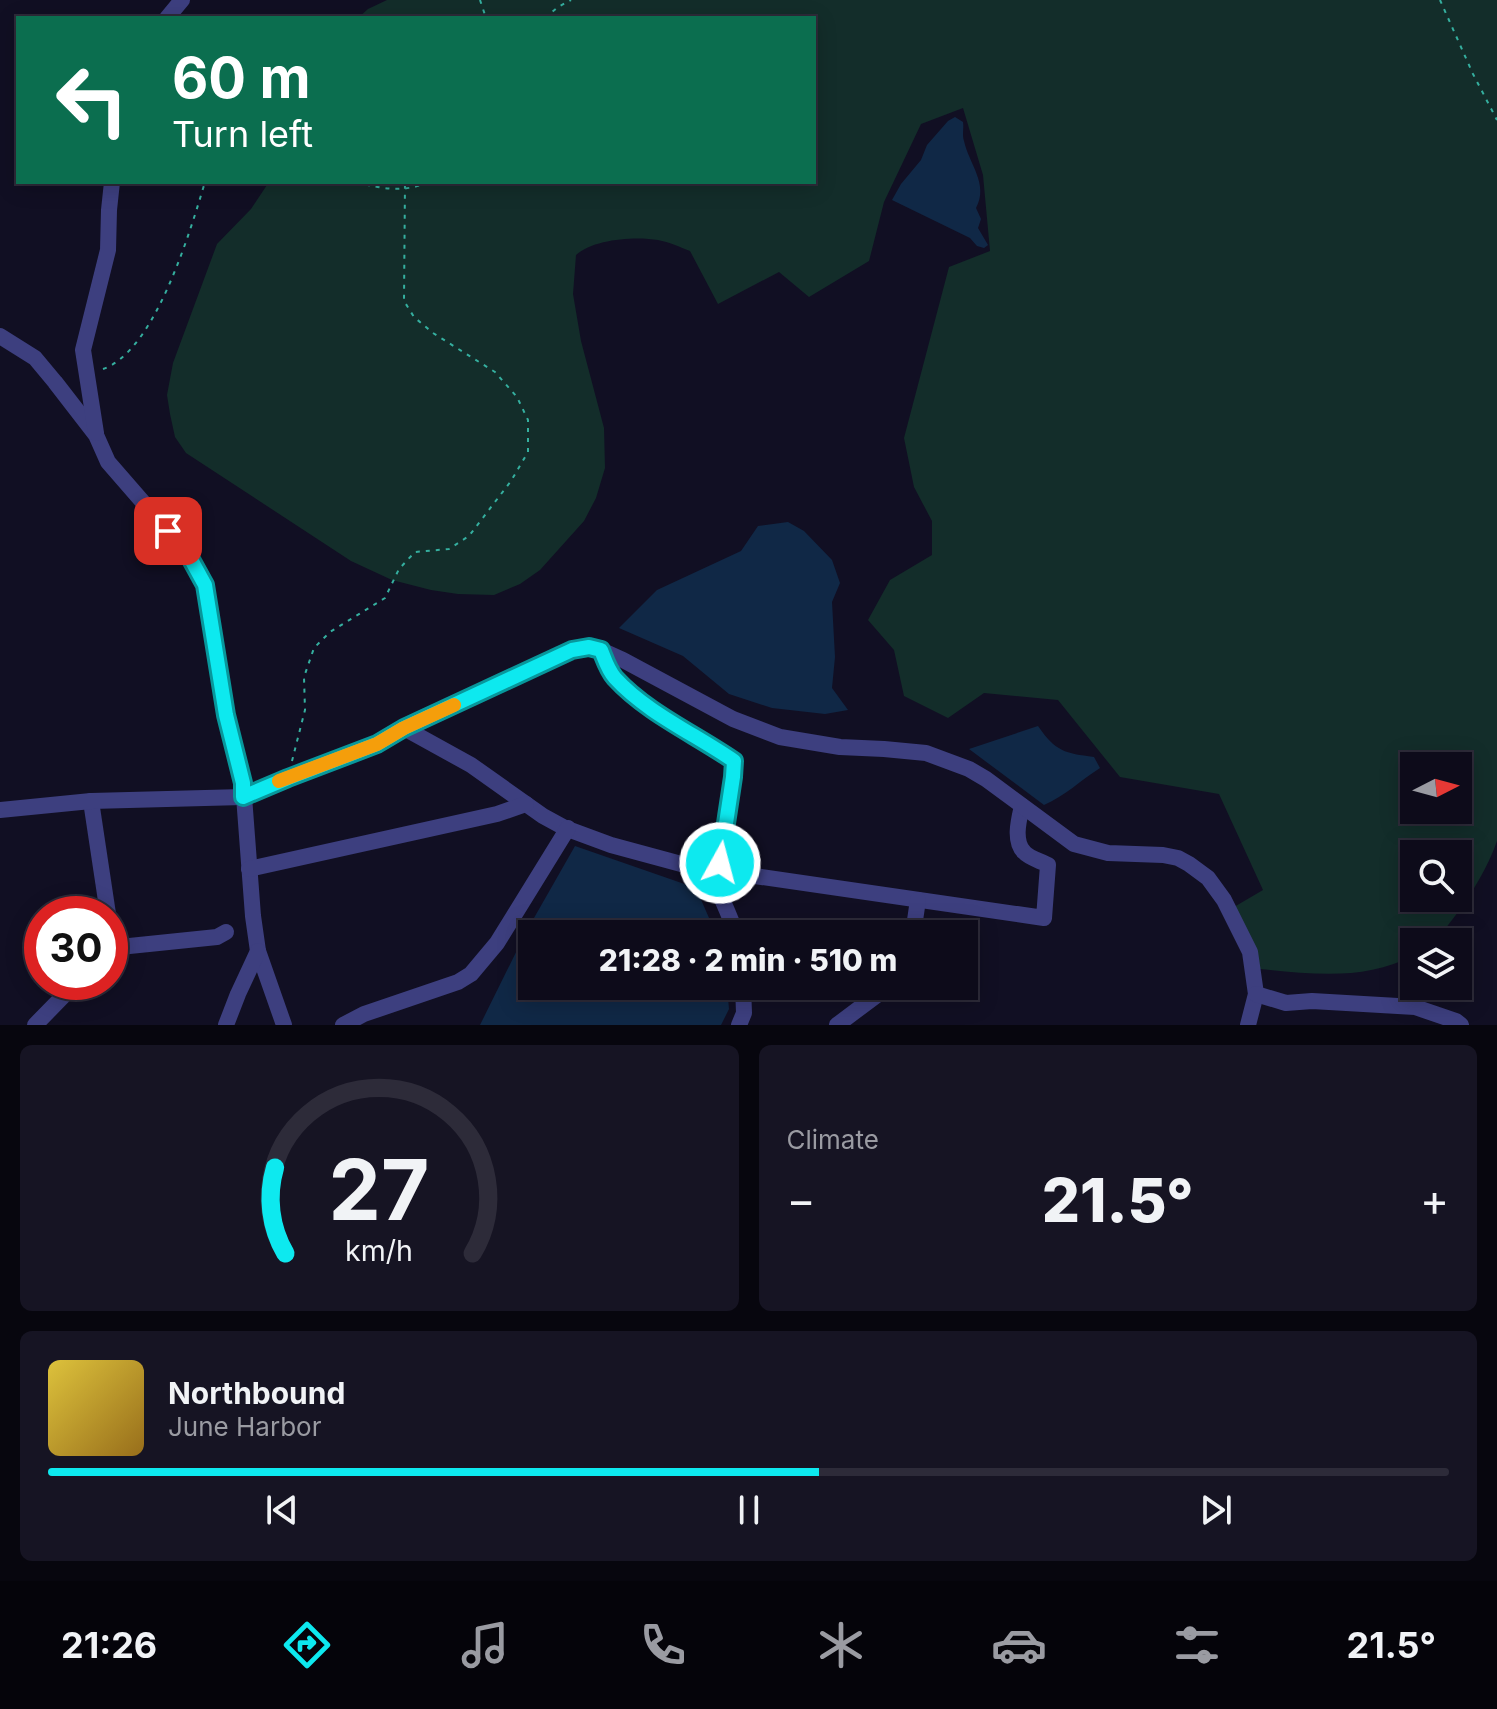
<!DOCTYPE html>
<meta charset="utf-8">
<style>
body{margin:0;font-family:Inter,sans-serif;background:#161423;color:#f1f3f6;height:100vh;display:flex;flex-direction:column;font-size:30px;white-space:nowrap}
*{box-sizing:border-box;margin:0}
p{font-size:26px;color:#9a9ba2}
.icon{flex:none;width:44px;height:44px;fill:none;stroke:currentColor;stroke-width:2;stroke-linecap:round;stroke-linejoin:round}
.map{position:relative;height:1025px;overflow:hidden}
.drawer{display:flex;flex-direction:column;gap:20px;padding:20px;background:#07060e;flex:1}
.drawer>*{flex:none}
.hud{position:absolute;left:16px;top:16px;width:800px;height:168px;border-radius:0px;box-shadow:0 4px 20px #0003,0 0 0 2px #2d2b39;background:#0b6e4f;color:#fff;overflow:hidden}
.needle{width:52px;rotate:84deg}
.fabs{position:absolute;left:1400px;top:752px;display:grid;gap:16px}
.fabs a{display:grid;place-items:center;width:72px;height:72px;border-radius:0px;background:#0d0b1a;box-shadow:0 4px 20px #0003,0 0 0 2px #2d2b39;font-size:40px}
.speed{position:absolute;left:24px;top:896px;display:flex;gap:16px;font-size:40px;font-weight:700;text-align:center}
.speed>*{display:grid;place-content:center;width:104px;height:104px;border-radius:50%;background:#0d0b1a;box-shadow:0 4px 20px #0003,0 0 0 2px #2d2b39;line-height:1}
.speed .limit{border:12px solid #d22;background:#fff;color:#111}
.pin{position:absolute;display:grid;place-items:center;width:68px;height:68px;color:#fff;margin:-34px;border-radius:16px;box-shadow:0 4px 12px #0006}
.me{position:absolute;width:88px;margin:-44px;rotate:7deg;stroke-linejoin:round;filter:drop-shadow(0 0 6px #0008)}
.turn{display:flex;align-items:center;gap:28px;height:168px;padding:0 24px;font-size:36px}
.turn .icon{width:104px;height:104px;stroke-width:2.5}
.turn b{display:block;font-size:56px;line-height:68px}
.big{font-size:60px;font-weight:800;line-height:1.1}
.drawer .tile{flex:1;display:flex;flex-direction:column;justify-content:center;gap:12px;min-width:0;padding:0 28px;border-radius:12px;background:#161423}
.drawer .dial{align-items:center;gap:0}
.dial svg{height:208px;overflow:visible;fill:none;stroke:#2d2b39;stroke-width:7;stroke-linecap:round;text-anchor:middle}
.dial text{fill:#f1f3f6;stroke:none}
.song{display:flex;align-items:center;gap:24px}
.cover{width:96px;height:96px;border-radius:12px;background:linear-gradient(135deg,hsl(50 70% 55%),hsl(40 70% 35%))}
.played{height:8px;border-radius:4px;background:linear-gradient(90deg,#0de9ef 55%,#2d2b39 55%)}
.keys{display:flex;justify-content:space-around;direction:ltr}
.heat{display:flex;justify-content:space-between;align-items:center;font-size:44px;direction:ltr}
.drawer .tiles{flex:1;display:grid;gap:20px;grid-template-columns:1fr 1fr}
.tile:last-child{grid-column:span 2}
.trip{position:absolute;left:518px;top:920px;width:460px;height:80px;border-radius:0px;background:#0d0b1a;box-shadow:0 4px 20px #0003,0 0 0 2px #2d2b39;font-weight:800;line-height:80px;text-align:center}
.dock{display:flex;height:128px;justify-content:space-around;align-items:center;background:#05040a;color:#9a9ba2}
.dock .icon{width:56px;height:56px}
.dock .current{color:#0de9ef}
.dock b{font-size:36px;color:#f1f3f6}
.map>svg:first-child{display:block}
.green{fill:#132d2a;fill-rule:evenodd}
.water{fill:#102846}
.lines{fill:none;stroke-linecap:round;stroke-linejoin:round}
.path{stroke:#35af9f;stroke-width:2;stroke-dasharray:4 6;stroke-linecap:butt}
.minor{stroke:#3d3f7f;stroke-width:16}
.route-casing{stroke:#08979b;stroke-width:20}
.route{stroke:#0de9ef;stroke-width:14}
.slow{stroke:#f59e0b;stroke-width:14}
</style>
<div class="map">
<svg width="1497" height="1025" viewBox="0 0 1497 1025">
<rect width="100%" height="100%" fill="#110f23"/>
<path class="green" d="M 387,0 L 1497,0 L 1497,841 C 1485,876 1458,915 1434,942 L 1414,942 L 1414,955 C 1366,981 1313,974 1260,969 L 1234,907 L 1263,890 L 1219,794 L 1120,777 L 1058,700 L 984,693 L 948,718 L 904,696 L 894,650 L 868,620 L 890,580 L 932,555 L 932,521 L 914,487 L 904,438 L 949,267 L 990,251 L 983,175 L 963,108 L 921,124 L 884,202 L 869,261 L 809,297 L 779,272 L 718,304 L 690,251 C 680,247 669,242 658,240 C 636,236 593,239 576,255 L 573,294 L 581,341 L 604,428 L 605,468 L 596,498 L 584,521 L 540,570 L 520,584 L 494,595 L 458,594 L 431,590 L 392,580 L 351,561 L 186,453 L 175,437 L 170,414 L 167,395 L 173,363 L 217,244 L 251,209 L 269,182 L 814,182 L 814,18 L 358,18 L 368,9 ZM 1414,766 L 1458,766 L 1458,810 L 1414,810 ZM 1414,854 L 1458,854 L 1458,898 L 1414,898 Z"/>
<g class="water">
<path d="M 955,117 L 963,122 C 964,128 962,135 964,141 C 969,164 989,184 976,208 L 981,219 L 978,228 L 988,245 L 984,248 L 977,246 L 970,238 L 892,200 L 901,184 L 921,160 L 927,145 L 948,121 Z"/>
<path d="M 788,522 L 804,531 L 832,560 L 840,583 L 832,602 L 835,657 L 832,688 L 848,710 L 825,714 L 772,708 L 729,694 L 683,656 L 619,628 L 657,590 L 741,551 L 758,526 Z"/>
<path d="M 1038,726 C 1056,752 1065,753 1094,757 L 1100,768 C 1081,780 1065,796 1044,805 L 969,749 Z"/>
<path d="M 575,846 L 696,888 L 716,934 L 532,934 L 532,986 L 727,986 L 729,1009 L 721,1025 L 480,1025 L 526,932 Z"/>
</g>
<g class="lines">
<g class="path">
<path d="M 480,0 L 486,18"/>
<path d="M 1440,0 L 1473,74 L 1497,120"/>
<path d="M 545,18 L 558,7 L 571,0"/>
<path d="M 356,182 C 382,189 404,193 429,182"/>
<path d="M 103,369 C 155,351 190,232 205,182"/>
<path d="M 292,761 L 305,710 L 304,677 L 314,648 L 330,632 L 385,598 L 399,569 L 415,552 L 449,549 L 469,536 L 511,481 L 528,452 L 528,420 L 517,397 L 495,372 L 433,333 L 414,317 L 404,301 L 405,182"/>
</g>
<g class="minor">
<path d="M 167,18 L 182,0"/>
<path d="M 0,336 L 35,358 L 55,382 L 96,435 L 108,462 L 188,554 L 205,585 L 226,715 L 243,783 L 253,916 L 258,951 L 284,1025"/>
<path d="M 96,433 L 83,350 L 108,250 L 109,210 L 112,182"/>
<path d="M 601,650 C 605,660 608,670 615,678 C 648,713 695,733 734,761 C 732,798 721,834 720,872"/>
<path d="M 404,728 L 471,765 L 543,816 L 565,828 L 611,845 L 707,871 L 755,876 L 1044,918 L 1048,865 C 1041,861 1029,858 1024,852 C 1013,841 1019,819 1022,806"/>
<path d="M 91,801 L 108,914"/>
<path d="M 0,810 L 91,801 L 243,797 L 288,778 L 377,744 L 404,728 L 572,650 L 589,647 L 601,650 L 623,660 L 733,719 L 780,737 L 840,747 L 884,749 L 926,753 L 969,769 L 986,779 L 1074,844 L 1108,853 L 1163,855 L 1178,858 L 1189,864 L 1208,878 L 1224,900 L 1250,952 L 1256,994 L 1248,1025"/>
<path d="M 249,869 L 497,814 L 526,804"/>
<path d="M 711,871 C 718,893 729,912 736,934"/>
<path d="M 110,928 L 111,938 L 110,942"/>
<path d="M 913,934 L 918,900"/>
<path d="M 110,948 L 217,937 L 226,932"/>
<path d="M 1256,994 L 1286,1003 L 1312,1001 L 1415,1007 L 1456,1021 L 1461,1025"/>
<path d="M 35,1025 L 77,982"/>
<path d="M 226,1025 L 238,994 L 258,951"/>
<path d="M 343,1025 L 364,1014 L 458,982 L 471,974 L 497,943 L 568,828"/>
<path d="M 739,1025 L 744,1013 L 743,986"/>
<path d="M 837,1025 L 889,986"/>
</g>
</g>
<g class="lines">
<g class="route-casing">
<path id="route" d="M 168,531 L 188,554 L 205,585 L 226,715 L 243,783 L 243,797 L 288,778 L 377,744 L 404,728 L 572,650 L 589,647 L 601,650 C 605,660 608,670 615,678 C 647,713 695,734 734,761 L 733,777 L 720,863"/>
</g>
<use href="#route" class="route"/>
<path class="slow" d="M 279,781 L 377,744 L 404,728 L 454,705"/>
</g>
</svg>
<div class="fabs">
<a><svg class="needle" viewBox="-14 -14 28 28"><path d="M0-13l5 13h-10z" fill="#e53935"/><path d="M0 13l5-13h-10z" fill="#9a9ba2"/></svg></a>
<a><svg class="icon" aria-label="search" viewBox="0 0 24 24"><circle cx="10" cy="10" r="6"/><path d="M15 15l6 6"/></svg></a>
<a><svg class="icon" aria-label="layers" viewBox="0 0 24 24"><path d="M12 4l9 5-9 5-9-5zM3 14l9 5 9-5"/></svg></a>
</div>
<div class="speed"><div class="limit">30</div></div>
<div class="pin" style="left:168px;top:531px;background:#d93025"><svg class="icon" aria-label="arrive" viewBox="0 0 24 24"><path d="M6 21V4h12l-3 4 3 4H6"/></svg></div>
<svg class="me" style="left:720px;top:863px" viewBox="-20 -20 40 40"><circle r="17" fill="#0de9ef" stroke="#fff" stroke-width="3"/><path d="M0-11L8 9 0 5-8 9z" fill="#fff"/></svg>
<div class="trip">21:28 · 2 min · 510 m</div>
<div class="hud">
<div class="turn"><svg class="icon" aria-label="left" viewBox="0 0 24 24"><path d="M17 20v-9H6M10 6l-5 5 5 5"/></svg><div><b>60 m</b>Turn left</div></div>
</div>
</div>
<section class="drawer">
<div class="tiles">
<div class="tile dial"><svg viewBox="0 0 100 80">
<path d="M14 69A42 42 0 1 1 86 69"/>
<path d="M14 69A42 42 0 0 1 10 36" stroke="#0de9ef"/>
<text x="50" y="56" font-size="32" font-weight="700">27</text>
<text x="50" y="72" font-size="11">km/h</text>
</svg></div>
<div class="tile"><p>Climate</p>
<div class="heat"><a>−</a><b class="big">21.5°</b><a>+</a></div>
</div>
<div class="tile">
<div class="song"><i class="cover"></i><div><b>Northbound</b><p>June Harbor</p></div></div>
<div class="played"></div>
<div class="keys"><svg class="icon" aria-label="previous" viewBox="0 0 24 24"><path d="M18 5L8 12l10 7zM5 5v14"/></svg><svg class="icon" aria-label="pause" viewBox="0 0 24 24"><path d="M8 5v14M16 5v14"/></svg><svg class="icon" aria-label="next" viewBox="0 0 24 24"><path d="M6 5l10 7-10 7zM19 5v14"/></svg></div>
</div>
</div>
</section>
<nav class="dock">
<b>21:26</b>
<svg class="icon current" aria-label="directions" viewBox="0 0 24 24"><path d="M12 3l9 9-9 9-9-9zM9 14v-3h6M13 9l2 2-2 2"/></svg>
<svg class="icon" aria-label="music" viewBox="0 0 24 24"><path d="M9 18V5l10-2v13"/><circle cx="6" cy="18" r="3"/><circle cx="16" cy="16" r="3"/></svg>
<svg class="icon" aria-label="phone" viewBox="0 0 24 24"><path d="M5 4h4l2 5-3 2q2 4 5 5l2-3 5 2v4C11 20 4 13 5 4z"/></svg>
<svg class="icon" aria-label="climate" viewBox="0 0 24 24"><path d="M12 3v18M4 7l16 10M4 17L20 7"/></svg>
<svg class="icon" aria-label="car" viewBox="0 0 24 24"><path d="M5 17H2v-5l4-1 3-4h7l3 4 3 1v5h-3M9 17h6M6 11h13"/><circle cx="7" cy="17" r="2"/><circle cx="17" cy="17" r="2"/></svg>
<svg class="icon" aria-label="filters" viewBox="0 0 24 24"><path d="M4 7h16M4 17h16"/><circle cx="9" cy="7" r="2"/><circle cx="15" cy="17" r="2"/></svg>
<b>21.5°</b>
</nav>
